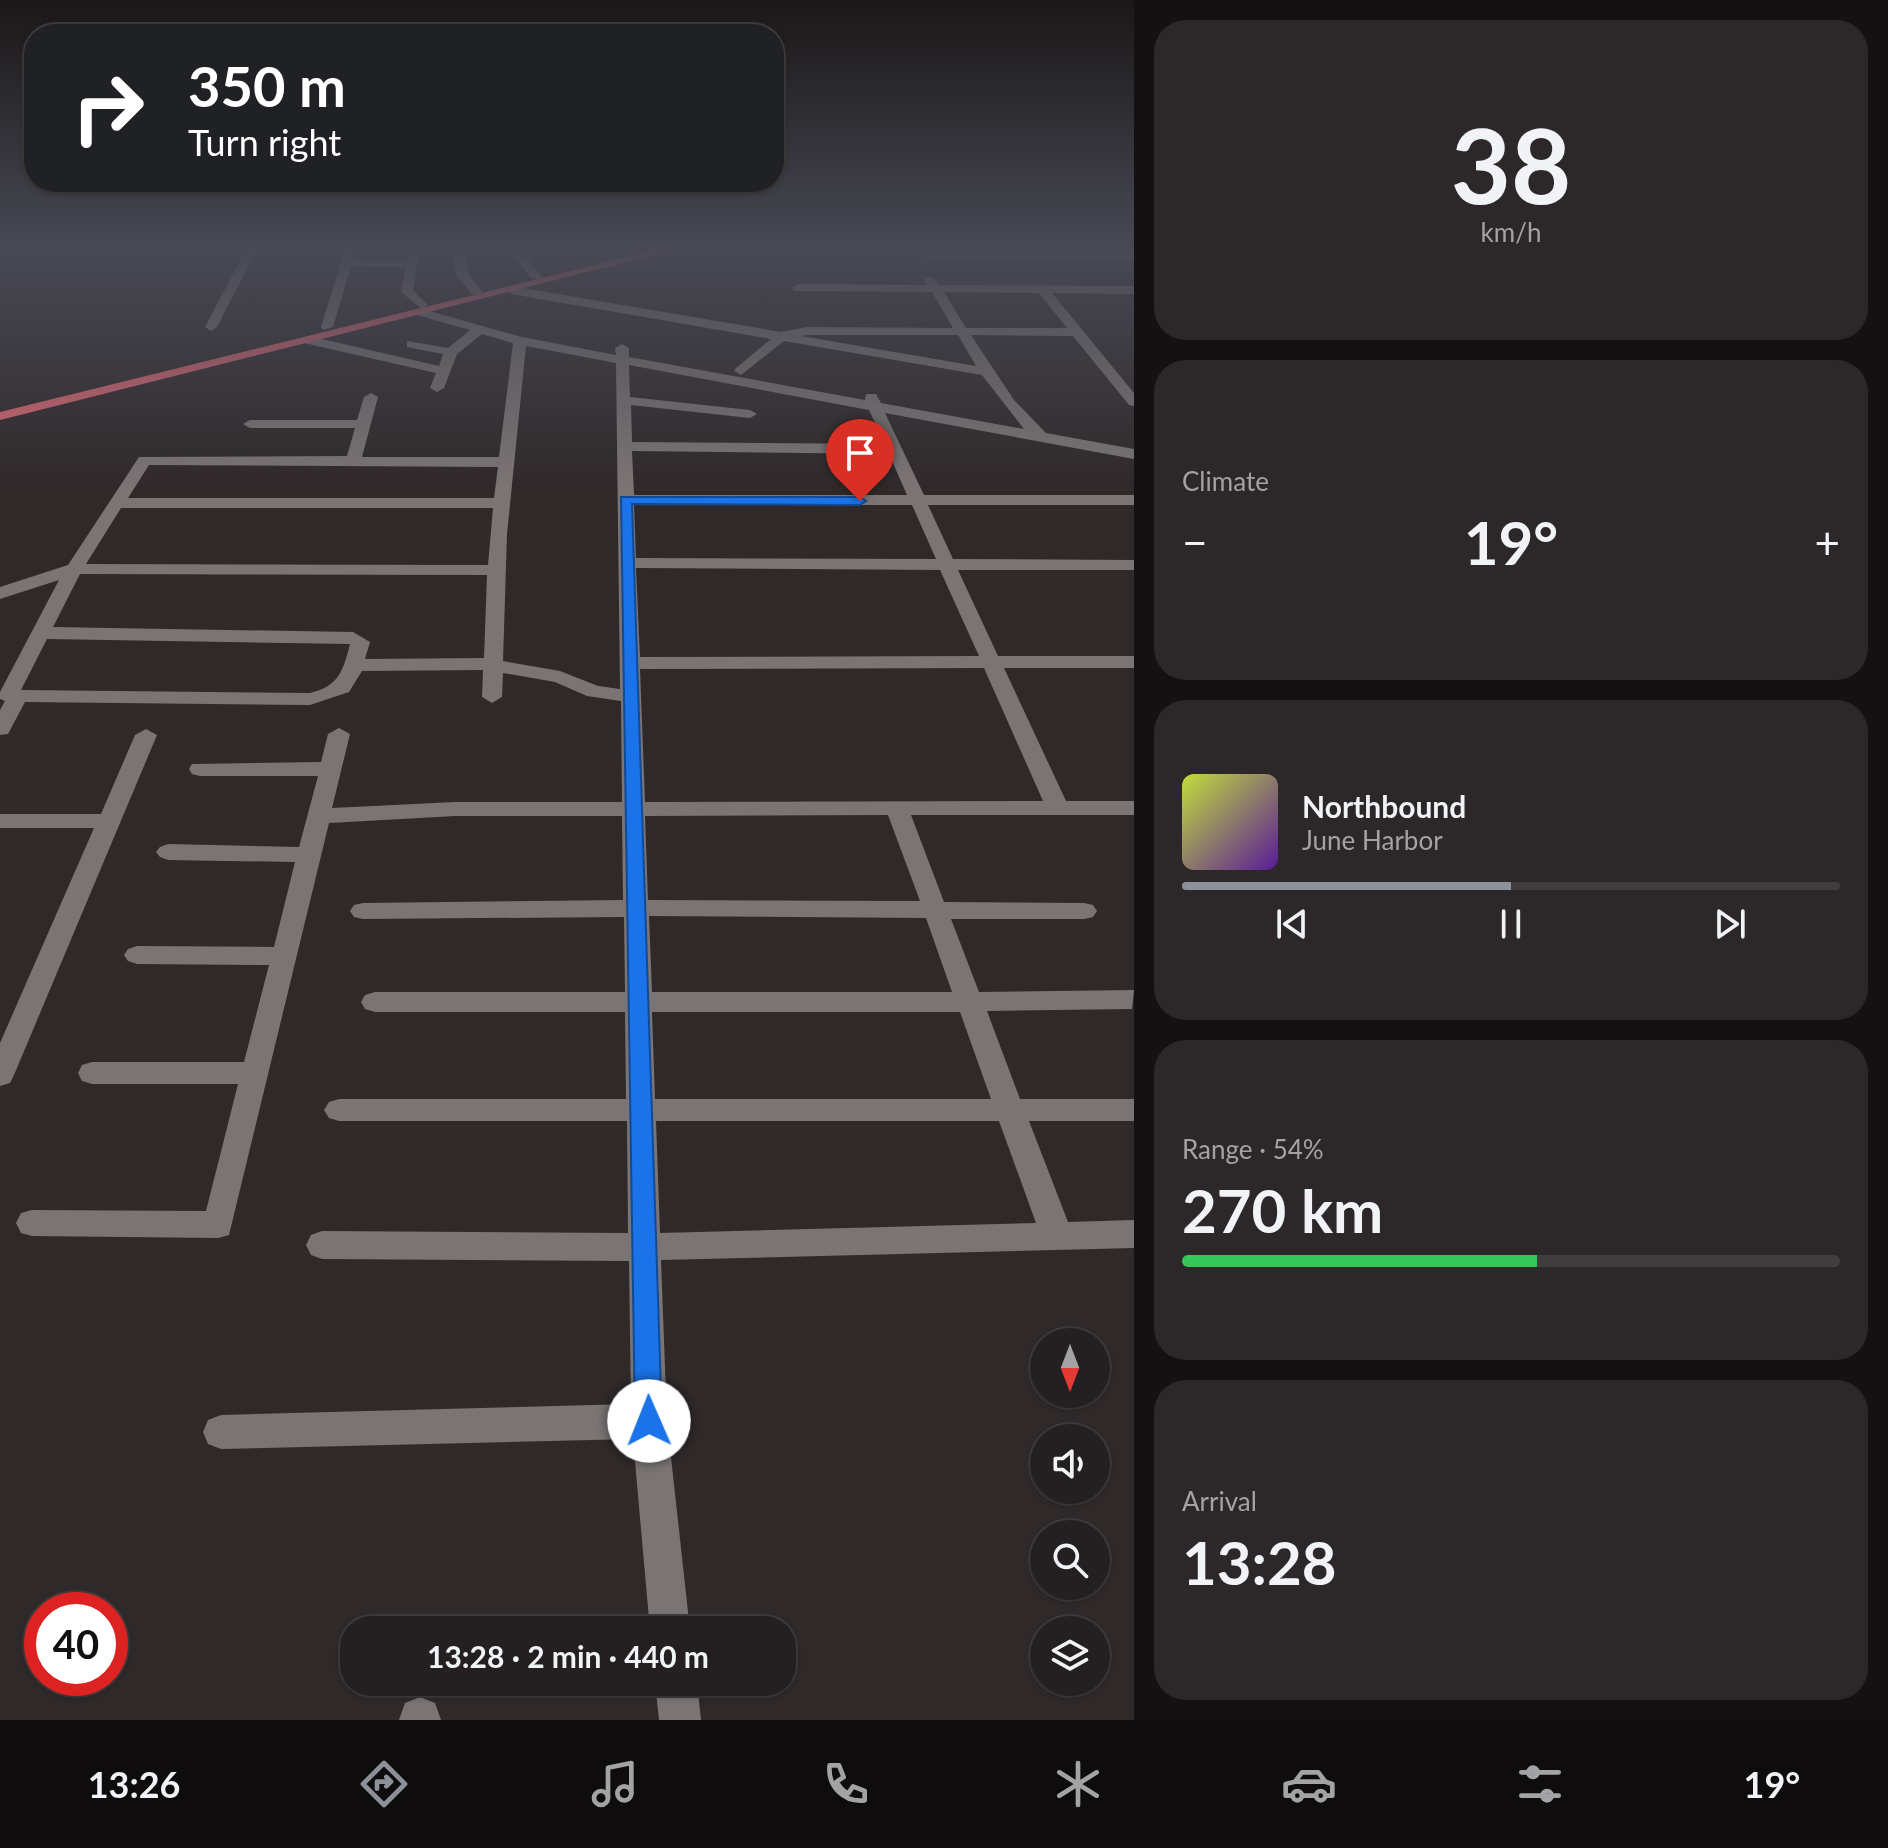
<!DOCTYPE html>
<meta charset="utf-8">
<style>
body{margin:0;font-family:Lato,sans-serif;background:#2c2729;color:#f1f3f6;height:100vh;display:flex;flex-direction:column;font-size:30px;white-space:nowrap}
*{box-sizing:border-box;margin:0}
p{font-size:26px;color:#a3a2a5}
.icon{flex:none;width:44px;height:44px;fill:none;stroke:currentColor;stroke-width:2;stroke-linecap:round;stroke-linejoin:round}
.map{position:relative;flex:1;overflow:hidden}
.details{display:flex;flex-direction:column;gap:20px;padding:20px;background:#141112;width:754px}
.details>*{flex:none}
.guide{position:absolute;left:24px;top:24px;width:760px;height:168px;border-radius:32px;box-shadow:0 2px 6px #0004,0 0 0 2px #413d3e;background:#202124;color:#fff;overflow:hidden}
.needle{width:52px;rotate:180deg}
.fabs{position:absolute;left:1030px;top:1328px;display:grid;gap:16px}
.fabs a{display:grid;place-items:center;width:80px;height:80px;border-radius:50%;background:#241f20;box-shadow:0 2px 6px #0004,0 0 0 2px #413d3e;font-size:40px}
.speed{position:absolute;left:24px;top:1592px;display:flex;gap:16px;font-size:40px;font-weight:700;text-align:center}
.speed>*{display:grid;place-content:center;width:104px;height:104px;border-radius:50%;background:#241f20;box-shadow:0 2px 6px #0004,0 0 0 2px #413d3e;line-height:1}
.speed .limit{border:12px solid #d22;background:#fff;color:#111}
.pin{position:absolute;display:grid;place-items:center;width:68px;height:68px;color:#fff;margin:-82px -34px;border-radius:50% 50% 50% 0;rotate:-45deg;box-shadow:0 0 8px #0007}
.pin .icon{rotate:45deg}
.me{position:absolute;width:88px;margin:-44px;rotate:359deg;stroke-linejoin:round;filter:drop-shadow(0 0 6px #0008)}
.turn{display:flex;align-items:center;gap:28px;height:168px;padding:0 32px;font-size:36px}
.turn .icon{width:104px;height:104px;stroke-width:2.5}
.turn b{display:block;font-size:56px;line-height:68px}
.big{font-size:60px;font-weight:700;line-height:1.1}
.details .card{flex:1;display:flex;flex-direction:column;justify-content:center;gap:12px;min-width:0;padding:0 28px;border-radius:32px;background:#2c2729}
.details .dial{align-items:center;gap:0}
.dial b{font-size:104px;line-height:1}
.song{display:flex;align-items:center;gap:24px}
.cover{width:96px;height:96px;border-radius:12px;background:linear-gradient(135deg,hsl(70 70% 55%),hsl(270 70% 35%))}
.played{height:8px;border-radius:4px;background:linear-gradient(90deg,#8c9099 50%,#413d3e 50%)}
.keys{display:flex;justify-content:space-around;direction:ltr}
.heat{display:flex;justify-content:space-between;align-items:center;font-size:44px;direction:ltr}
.charge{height:12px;border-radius:6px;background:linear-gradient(90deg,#34c759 54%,#413d3e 0)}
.trip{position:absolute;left:340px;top:1616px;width:456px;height:80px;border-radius:32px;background:#241f20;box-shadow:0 2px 6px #0004,0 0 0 2px #413d3e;font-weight:700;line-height:80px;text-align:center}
.tabs{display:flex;height:128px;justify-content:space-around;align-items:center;background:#0e0c0d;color:#a3a2a5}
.tabs .icon{width:56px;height:56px}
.tabs .active{color:#8c9099}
.tabs b{font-size:36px;color:#f1f3f6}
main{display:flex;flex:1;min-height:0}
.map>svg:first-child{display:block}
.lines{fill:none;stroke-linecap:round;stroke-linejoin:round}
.minor{fill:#7b7474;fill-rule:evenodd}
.highway{fill:#de6771;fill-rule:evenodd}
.route{fill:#1a73e8;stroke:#114b97;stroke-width:2}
</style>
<main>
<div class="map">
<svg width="1134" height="1720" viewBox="0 0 1134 1720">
<rect width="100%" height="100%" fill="#30292a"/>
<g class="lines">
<g class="minor">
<path d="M 26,246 L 276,246 L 278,248 L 253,257 L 217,327 L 211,331 L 205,327 L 243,255 L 249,251 L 30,251 L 26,250 Z"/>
<path d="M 346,246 L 356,246 L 353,260 L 407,261 L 410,246 L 420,246 L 413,291 L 428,305 L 422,309 L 522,337 L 616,355 L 615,348 L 622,344 L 629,348 L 629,357 L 865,400 L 866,394 L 876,394 L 881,403 L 1024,429 L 982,375 L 784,341 L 741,375 L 734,371 L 736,368 L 771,339 L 511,294 L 505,290 L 511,286 L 781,332 L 807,327 L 953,328 L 932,292 L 794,291 L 792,288 L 798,284 L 927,285 L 924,280 L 930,276 L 939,285 L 1134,286 L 1134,294 L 1052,293 L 1134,393 L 1134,406 L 1129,405 L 1073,336 L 971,335 L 1014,400 L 1046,433 L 1134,449 L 1134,459 L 885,413 L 924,495 L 1134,495 L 1134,505 L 928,505 L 953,559 L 1134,560 L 1134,570 L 958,570 L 998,656 L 1134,656 L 1134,668 L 1004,668 L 1066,801 L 1134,801 L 1134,815 L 911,815 L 944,902 L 1084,903 L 1093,905 L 1097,911 L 1093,917 L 1084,919 L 951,919 L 979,992 L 1134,990 L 1132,1009 L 987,1011 L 1020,1099 L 1134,1099 L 1134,1121 L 1029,1121 L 1068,1222 L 1134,1220 L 1134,1248 L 661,1260 L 667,1421 L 690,1630 L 650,1630 L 633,1439 L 221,1449 L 208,1444 L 203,1432 L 208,1420 L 221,1415 L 631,1404 L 629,1261 L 322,1259 L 311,1255 L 306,1245 L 311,1235 L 322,1231 L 628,1233 L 627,1121 L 339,1121 L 329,1118 L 324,1110 L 329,1102 L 339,1099 L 626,1099 L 625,1012 L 375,1012 L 365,1009 L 361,1002 L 365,995 L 375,992 L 625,992 L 624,917 L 363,919 L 354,917 L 350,911 L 354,905 L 363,903 L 623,900 L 622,816 L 455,816 L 329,823 L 229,1235 L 218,1238 L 32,1236 L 21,1233 L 16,1223 L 21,1213 L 32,1210 L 206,1211 L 238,1084 L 92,1084 L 82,1081 L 78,1073 L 82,1065 L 92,1062 L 244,1062 L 269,965 L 137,964 L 128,961 L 124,955 L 128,949 L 137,946 L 274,947 L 295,862 L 168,860 L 160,857 L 156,852 L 160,847 L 168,844 L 299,847 L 318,776 L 200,776 L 192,774 L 189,769 L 192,764 L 321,762 L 328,734 L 339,728 L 350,734 L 332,808 L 455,802 L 622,802 L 621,701 L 587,696 L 555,682 L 503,673 L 502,697 L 492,703 L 482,697 L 483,670 L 362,671 L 349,692 L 310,705 L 25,702 L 8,734 L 0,735 L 0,710 L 5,701 L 0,699 L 0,692 L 59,580 L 0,599 L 0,587 L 68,565 L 139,457 L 347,456 L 355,428 L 250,428 L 243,424 L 250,420 L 357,420 L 364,397 L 371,393 L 378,397 L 362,457 L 499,457 L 513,343 L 482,334 L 457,354 L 444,388 L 437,392 L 430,388 L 436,373 L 304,343 L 303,340 L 309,336 L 439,366 L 443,354 L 407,347 L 407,341 L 448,348 L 470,330 L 417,315 L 415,312 L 421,308 L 401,292 L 406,267 L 351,266 L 333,327 L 323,330 L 321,327 ZM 944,292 L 1039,293 L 1067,328 L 966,328 ZM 958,335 L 976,366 L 801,336 L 807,335 ZM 526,346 L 616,363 L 620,689 L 598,686 L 560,671 L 503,661 L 507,534 ZM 629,365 L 869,410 L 885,444 L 632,442 L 631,405 L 750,418 L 757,414 L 750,410 L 630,397 ZM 632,451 L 889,454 L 907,495 L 634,495 ZM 149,465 L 498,467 L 494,498 L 128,498 ZM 634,505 L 912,505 L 936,559 L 636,558 ZM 121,508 L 493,508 L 488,565 L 86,564 ZM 636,568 L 940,570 L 979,656 L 640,657 ZM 80,574 L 487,575 L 484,658 L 365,659 L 370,642 L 353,632 L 53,627 ZM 47,639 L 349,644 L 350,644 C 343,671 339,686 310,693 L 21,690 ZM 984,668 L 1043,801 L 645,802 L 640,669 ZM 888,815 L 920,901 L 648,900 L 645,816 ZM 649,916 L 926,918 L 952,992 L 652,992 ZM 652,1012 L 960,1012 L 991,1099 L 655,1099 ZM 656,1121 L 999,1121 L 1036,1223 L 660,1233 Z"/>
<path d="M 621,246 L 633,246 L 641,252 L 631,254 Z"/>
<path d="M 460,250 L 466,253 L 468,274 L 482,291 L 480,294 L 472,294 L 456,275 L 454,253 Z"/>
<path d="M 513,251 L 521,251 L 542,277 L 540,279 L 532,279 L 511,253 Z"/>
<path d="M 845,251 L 1134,253 L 1134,259 L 841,256 L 841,252 Z"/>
<path d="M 146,729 L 157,735 L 14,1075 L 10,1083 L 0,1086 L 0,1043 L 94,828 L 0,828 L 0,814 L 101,814 L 135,735 Z"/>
<path d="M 655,1682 L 697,1682 L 701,1720 L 659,1720 Z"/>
<path d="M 420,1697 L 435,1703 L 441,1720 L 399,1720 L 405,1703 Z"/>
</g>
<path class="highway" d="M 672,246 L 690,246 L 0,420 L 0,412 Z"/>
</g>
<linearGradient id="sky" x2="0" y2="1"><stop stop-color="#1a1717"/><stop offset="0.51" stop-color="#484955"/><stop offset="1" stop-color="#484955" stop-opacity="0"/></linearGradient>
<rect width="1134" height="487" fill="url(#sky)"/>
<path class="route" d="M 621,497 L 860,497 L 866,501 L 860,505 L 632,504 L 662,1421 L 658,1430 L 649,1434 L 639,1430 L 635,1421 Z"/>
</svg>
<div class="fabs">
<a><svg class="needle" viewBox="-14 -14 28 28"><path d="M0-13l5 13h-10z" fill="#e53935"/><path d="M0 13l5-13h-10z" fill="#a3a2a5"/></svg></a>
<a><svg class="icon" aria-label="sound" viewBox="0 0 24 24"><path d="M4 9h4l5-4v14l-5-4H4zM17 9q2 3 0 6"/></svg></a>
<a><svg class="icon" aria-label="search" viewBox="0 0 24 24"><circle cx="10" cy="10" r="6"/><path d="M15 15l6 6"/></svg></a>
<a><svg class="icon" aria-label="layers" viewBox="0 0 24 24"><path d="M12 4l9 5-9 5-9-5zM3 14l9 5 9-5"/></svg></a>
</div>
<div class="speed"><div class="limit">40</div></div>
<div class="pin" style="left:860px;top:501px;background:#d93025"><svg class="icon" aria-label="arrive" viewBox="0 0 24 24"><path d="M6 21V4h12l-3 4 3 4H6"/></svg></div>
<svg class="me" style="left:649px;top:1421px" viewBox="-20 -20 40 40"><circle r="19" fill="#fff"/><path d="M0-13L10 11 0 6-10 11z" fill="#1a73e8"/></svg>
<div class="trip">13:28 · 2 min · 440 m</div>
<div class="guide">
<div class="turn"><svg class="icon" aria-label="right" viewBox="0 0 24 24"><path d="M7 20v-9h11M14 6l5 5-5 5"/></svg><div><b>350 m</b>Turn right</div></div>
</div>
</div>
<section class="details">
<div class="card dial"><b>38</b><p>km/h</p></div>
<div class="card"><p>Climate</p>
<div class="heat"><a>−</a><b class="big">19°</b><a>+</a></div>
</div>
<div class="card">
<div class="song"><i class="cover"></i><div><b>Northbound</b><p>June Harbor</p></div></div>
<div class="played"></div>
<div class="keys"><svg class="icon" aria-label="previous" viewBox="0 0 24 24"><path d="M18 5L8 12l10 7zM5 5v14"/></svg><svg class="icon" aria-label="pause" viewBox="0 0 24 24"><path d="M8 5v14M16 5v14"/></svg><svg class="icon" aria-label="next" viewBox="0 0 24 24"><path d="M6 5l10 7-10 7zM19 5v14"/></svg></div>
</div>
<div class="card"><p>Range · 54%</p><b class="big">270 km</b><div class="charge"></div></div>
<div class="card"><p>Arrival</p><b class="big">13:28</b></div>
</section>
</main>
<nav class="tabs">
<b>13:26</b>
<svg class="icon active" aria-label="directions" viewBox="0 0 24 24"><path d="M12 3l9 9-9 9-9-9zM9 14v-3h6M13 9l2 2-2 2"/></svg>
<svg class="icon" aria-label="music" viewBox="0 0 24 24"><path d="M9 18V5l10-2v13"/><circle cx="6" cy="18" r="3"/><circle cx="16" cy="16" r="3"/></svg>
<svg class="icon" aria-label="phone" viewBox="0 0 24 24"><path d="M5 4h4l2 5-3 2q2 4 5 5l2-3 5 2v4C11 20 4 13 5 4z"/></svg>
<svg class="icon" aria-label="climate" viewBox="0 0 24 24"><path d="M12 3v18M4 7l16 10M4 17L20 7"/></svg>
<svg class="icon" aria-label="car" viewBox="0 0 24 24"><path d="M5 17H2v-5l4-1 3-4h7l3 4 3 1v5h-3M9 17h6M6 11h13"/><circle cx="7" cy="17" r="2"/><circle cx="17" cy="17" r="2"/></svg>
<svg class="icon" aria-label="filters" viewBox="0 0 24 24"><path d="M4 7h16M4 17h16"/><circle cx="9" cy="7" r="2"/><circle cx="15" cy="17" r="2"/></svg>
<b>19°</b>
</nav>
